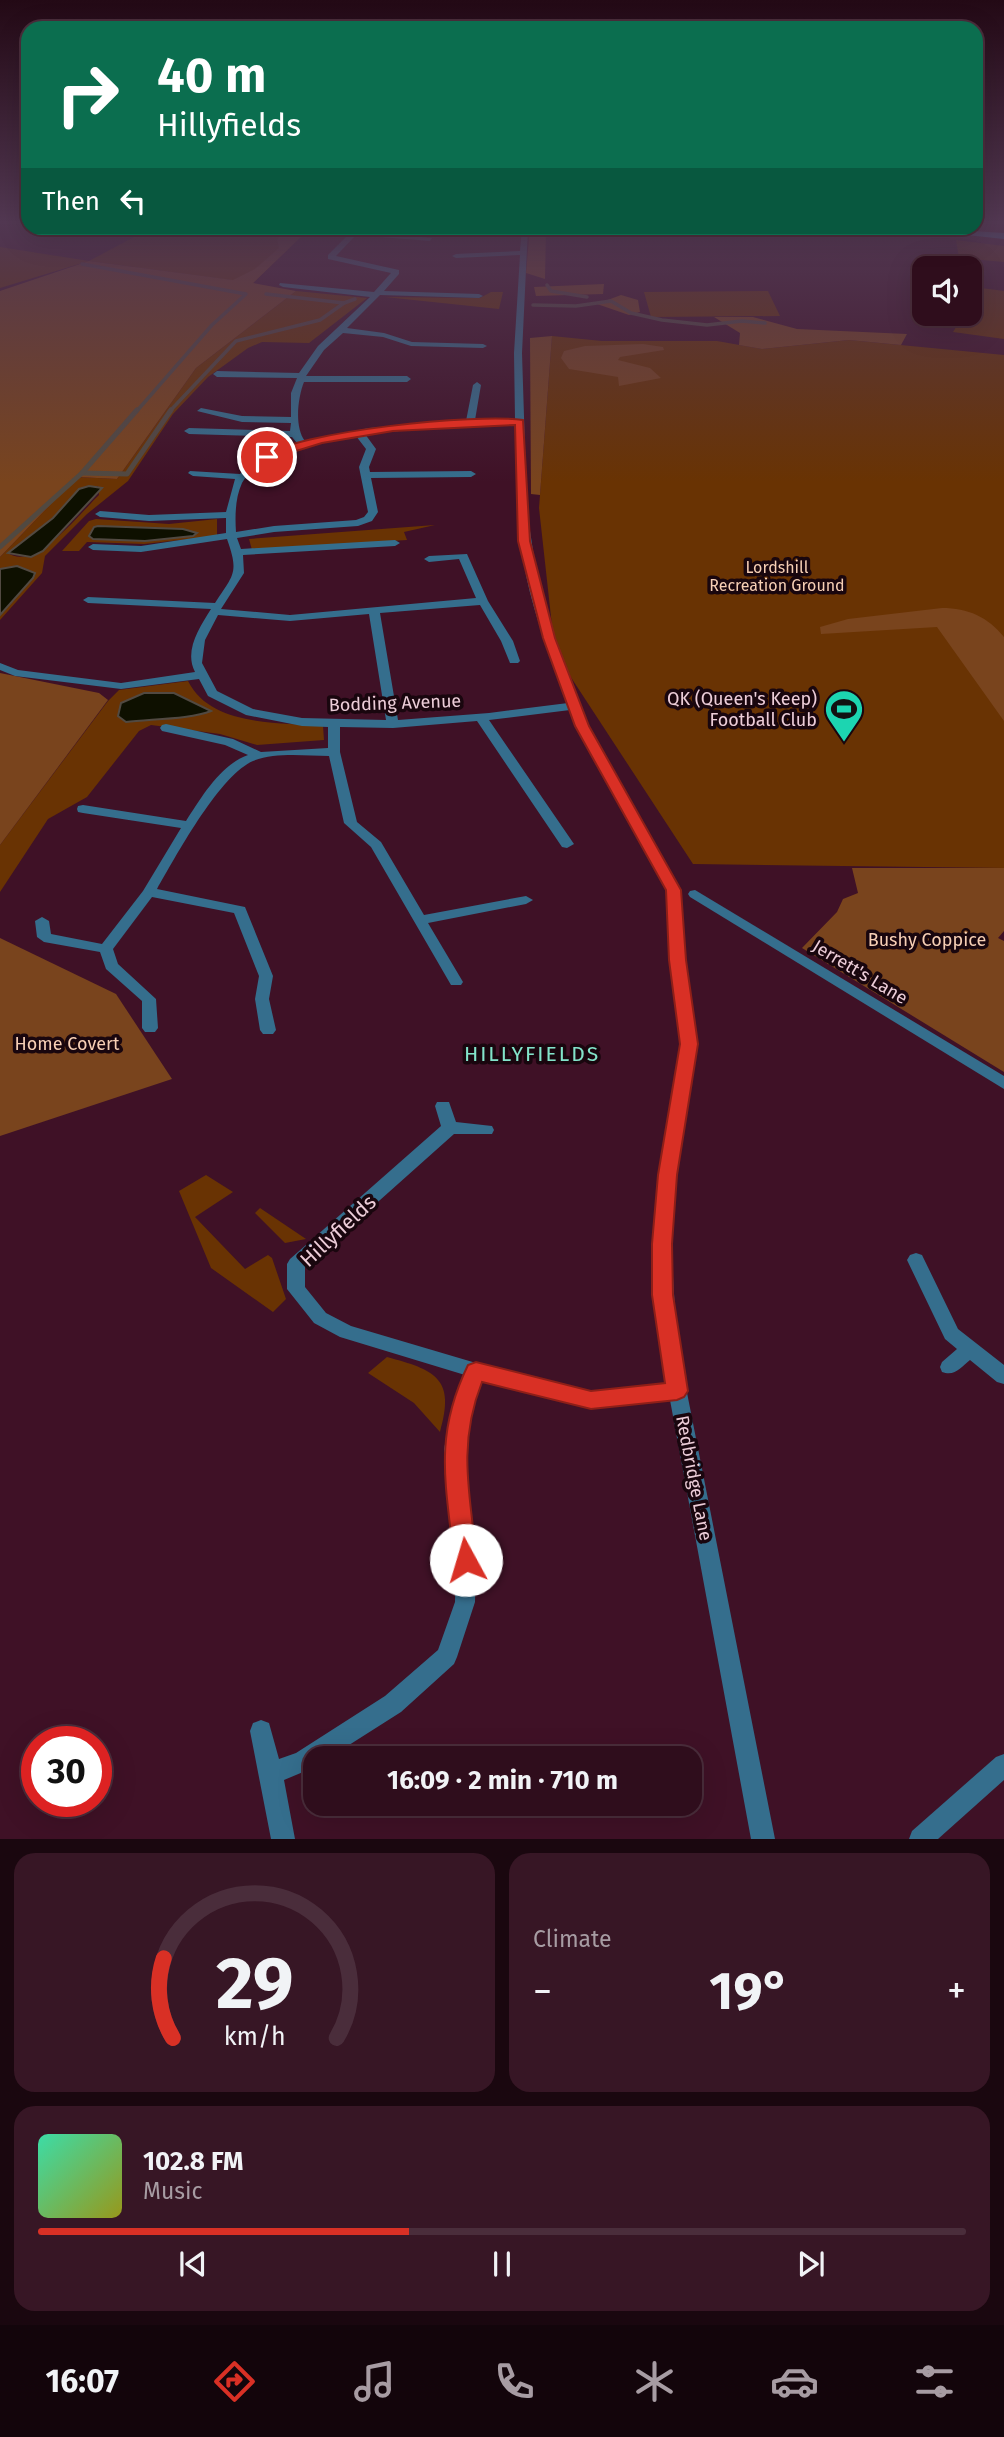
<!DOCTYPE html>
<meta charset="utf-8">
<style>
body{margin:0;font-family:"Fira Sans",sans-serif;background:#371625;color:#f1f3f6;height:100vh;display:flex;flex-direction:column;font-size:26px;white-space:nowrap}
*{box-sizing:border-box;margin:0}
p{font-size:23px;color:#a79ca3}
.icon{flex:none;width:38px;height:38px;fill:none;stroke:currentColor;stroke-width:2;stroke-linecap:round;stroke-linejoin:round}
.map{position:relative;height:1839px;overflow:hidden}
.panel{display:flex;flex-direction:column;gap:14px;padding:14px;background:#1a070f;flex:1}
.panel>*{flex:none}
.hud{position:absolute;left:21px;top:21px;width:962px;height:214px;border-radius:21px;box-shadow:0 7px 28px #0002,0 0 0 2px #4a2d3b;background:#0b6e4f;color:#fff;overflow:hidden}
.controls{position:absolute;left:912px;top:256px;display:grid;gap:14px}
.controls a{display:grid;place-items:center;width:70px;height:70px;border-radius:14px;background:#2f0d1c;box-shadow:0 7px 28px #0002,0 0 0 2px #4a2d3b;font-size:35px}
.speed{position:absolute;left:21px;top:1726px;display:flex;gap:14px;font-size:35px;font-weight:700;text-align:center}
.speed>*{display:grid;place-content:center;width:91px;height:91px;border-radius:50%;background:#2f0d1c;box-shadow:0 7px 28px #0002,0 0 0 2px #4a2d3b;line-height:1}
.speed .limit{border:10px solid #d22;background:#fff;color:#111}
.pin{position:absolute;display:grid;place-items:center;width:60px;height:60px;color:#fff;margin:-30px;border:4px solid #fff;border-radius:50%;box-shadow:0 2px 7px #0007}
.me{position:absolute;width:77px;margin:-38px;rotate:354deg;stroke-linejoin:round;filter:drop-shadow(0 0 5px #0008)}
.turn{display:flex;align-items:center;gap:24px;height:147px;padding:0 21px;font-size:32px}
.turn .icon{width:91px;height:91px;stroke-width:2.5}
.turn b{display:block;font-size:49px;line-height:60px}
.then{display:flex;align-items:center;height:66px;padding:0 21px;background:#0003;gap:14px;font-size:26px}
.big{font-size:52px;font-weight:700;line-height:1.1}
.panel .tile{flex:1;display:flex;flex-direction:column;justify-content:center;gap:10px;min-width:0;padding:0 24px;border-radius:21px;background:#371625}
.panel .dial{align-items:center;gap:0}
.dial svg{height:182px;overflow:visible;fill:none;stroke:#4a2d3b;stroke-width:7;stroke-linecap:round;text-anchor:middle}
.dial text{fill:#f1f3f6;stroke:none}
.song{display:flex;align-items:center;gap:21px}
.cover{width:84px;height:84px;border-radius:10px;background:linear-gradient(135deg,hsl(160 70% 55%),hsl(60 70% 35%))}
.played{height:7px;border-radius:4px;background:linear-gradient(90deg,#d93025 40%,#4a2d3b 40%)}
.keys{display:flex;justify-content:space-around;direction:ltr}
.heat{display:flex;justify-content:space-between;align-items:center;font-size:38px;direction:ltr}
.panel .tiles{flex:1;display:grid;gap:14px;grid-template-columns:1fr 1fr}
.tile:last-child{grid-column:span 2}
.trip{position:absolute;left:303px;top:1746px;width:399px;height:70px;border-radius:21px;background:#2f0d1c;box-shadow:0 7px 28px #0002,0 0 0 2px #4a2d3b;font-weight:700;line-height:70px;text-align:center}
.dock{display:flex;height:112px;justify-content:space-around;align-items:center;background:#13050b;color:#a79ca3}
.dock .icon{width:49px;height:49px}
.dock .active{color:#d93025}
.dock b{font-size:32px;color:#f1f3f6}
.map>svg:first-child{display:block}
.green{fill:#693303;fill-rule:evenodd}
.forest{fill:#79441d}
.water{fill:#0e1000;stroke:#514941;stroke-width:2}
.lines{fill:none;stroke-linecap:round;stroke-linejoin:round}
.stream-far1{stroke:#514941;stroke-width:3.5}
.stream{stroke:#514941;stroke-width:5}
.street{fill:#356e8d;fill-rule:evenodd}
.primary{fill:#27b8f8;fill-rule:evenodd}
.route{fill:#d93025;stroke:#8d1f18;stroke-width:2}
.labels{text-anchor:middle;dominant-baseline:central;stroke-width:7;stroke-linejoin:round;paint-order:stroke}
.far-park-label{font-size:16px;fill:#f7cfb5;stroke:#19060e}
.poi-label{font-size:18px;fill:#eccdd8;stroke:#19060e;text-anchor:end}
.street-label{font-size:18px;fill:#eccdd8;stroke:#19060e}
.park-label{font-size:18px;fill:#f7cfb5;stroke:#19060e}
.quarter-label{font-size:21px;letter-spacing:2px;fill:#83e4ca;stroke:#19060e}
.near-street-label{font-size:21px;fill:#eccdd8;stroke:#19060e}
</style>
<div class="map">
<svg width="1004" height="1839" viewBox="0 0 1004 1839">
<rect width="100%" height="100%" fill="#3f1126"/>
<g class="green">
<path d="M 151,228 L 310,228 L 253,283 L 89,261 L 0,288 L 0,247 L 89,261 Z"/>
<path d="M 956,240 L 1004,246 L 1004,262 L 959,258 Z"/>
<path d="M 981,288 L 1004,291 L 1004,339 L 953,332 L 965,313 L 970,313 L 970,306 Z"/>
<path d="M 296,291 L 367,298 L 309,343 L 262,342 L 248,348 L 208,377 L 173,414 L 128,481 L 87,514 L 45,556 L 42,573 L 0,620 L 0,615 L 33,578 L 17,566 L 0,569 L 0,557 L 77,477 L 117,479 L 196,368 ZM 98,486 L 99,495 C 80,513 35,572 8,553 L 53,518 L 80,489 Z"/>
<path d="M 768,291 L 780,316 L 651,317 L 644,292 Z"/>
<path d="M 491,292 L 503,292 L 499,309 L 385,297 L 480,298 Z"/>
<path d="M 552,336 L 602,341 L 717,341 L 762,349 L 849,340 L 1004,355 L 1004,868 L 693,864 L 555,653 L 539,508 Z"/>
<path d="M 96,519 L 169,524 L 217,519 L 217,536 L 144,544 L 87,542 L 79,551 L 62,551 L 89,521 Z"/>
<path d="M 435,525 L 404,532 L 407,540 L 252,550 L 249,539 Z"/>
<path d="M 188,681 C 211,727 279,722 323,726 L 324,740 L 257,745 L 220,734 L 151,725 L 139,731 L 87,797 L 48,819 L 0,892 L 0,845 L 108,701 L 119,690 Z"/>
<path d="M 206,1175 L 233,1192 L 195,1217 L 245,1269 L 268,1255 L 272,1258 L 286,1299 L 273,1312 L 211,1268 L 179,1191 Z"/>
<path d="M 260,1208 L 306,1239 L 285,1243 L 255,1213 Z"/>
<path d="M 387,1357 C 435,1370 456,1378 440,1432 L 414,1403 L 368,1373 Z"/>
</g>
<g class="forest">
<path d="M 288,228 L 310,228 L 253,283 L 296,291 L 196,368 L 117,479 L 77,477 L 0,557 L 0,291 L 89,261 L 233,280 L 255,269 L 279,248 L 277,239 Z"/>
<path d="M 530,228 L 546,228 L 545,279 L 526,273 Z"/>
<path d="M 604,284 L 603,294 L 536,296 L 534,287 Z"/>
<path d="M 621,295 L 638,300 L 640,312 L 629,315 L 597,304 Z"/>
<path d="M 714,317 L 753,317 L 797,329 L 907,334 L 901,345 L 849,340 L 762,349 L 739,345 L 740,333 Z"/>
<path d="M 552,336 L 540,495 L 531,494 L 530,338 Z"/>
<path d="M 643,344 L 663,347 L 664,350 L 620,357 L 618,360 L 650,368 L 661,378 L 619,386 L 618,377 L 569,369 L 561,358 L 564,351 L 585,346 Z"/>
<path d="M 942,608 C 968,608 988,617 1004,637 L 1004,721 L 937,627 L 821,634 L 820,627 L 848,619 Z"/>
<path d="M 0,673 L 99,693 L 108,700 L 0,845 Z"/>
<path d="M 852,868 L 1004,868 L 1004,931 L 998,938 L 1004,941 L 1004,1072 L 802,948 L 837,912 L 843,899 L 858,893 Z"/>
<path d="M 0,938 L 116,994 L 172,1079 L 0,1136 Z"/>
</g>
<g class="water">
<path d="M 89,486 L 102,488 L 43,551 L 31,557 L 8,553 L 53,518 L 79,489 Z"/>
<path d="M 98,526 L 183,529 L 197,533 L 193,536 L 145,541 L 93,539 L 89,536 L 94,527 Z"/>
<path d="M 17,566 L 35,573 L 33,578 L 0,615 L 0,569 Z"/>
<path d="M 144,693 L 174,693 L 211,711 C 192,719 150,719 126,722 L 118,716 L 121,703 Z"/>
</g>
<g class="lines">
<g class="stream-far1">
<path d="M 82,264 L 246,294 L 212,325 L 136,412"/>
<path d="M 547,285 L 551,291 L 587,297"/>
<path d="M 344,303 L 355,299"/>
<path d="M 533,305 L 576,306 L 611,301 L 631,313 L 662,320 L 707,325 L 742,321 L 765,323"/>
<path d="M 169,412 L 236,341 L 320,320 L 344,303 L 266,294"/>
</g>
<g class="stream">
<path d="M 82,473 L 127,474 L 171,410"/>
<path d="M 0,547 L 82,473 L 137,410"/>
</g>
<g class="street">
<path d="M 313,228 L 432,238 L 430,241 L 356,235 L 336,256 L 399,270 L 399,274 L 384,291 L 479,294 L 483,296 L 479,298 L 380,295 L 347,328 L 384,333 L 412,342 L 483,344 L 487,346 L 483,348 L 411,346 L 383,337 L 343,333 L 324,350 L 306,376 L 407,376 L 411,379 L 407,382 L 304,382 C 298,397 294,427 305,441 L 369,428 L 466,421 L 473,385 L 477,382 L 481,385 L 475,420 L 515,419 L 514,353 L 520,255 L 456,258 L 452,256 L 456,254 L 520,251 L 522,228 L 528,228 L 522,353 L 527,511 L 537,577 L 555,637 L 588,726 L 680,890 L 684,960 L 697,1044 L 676,1176 L 671,1244 L 677,1342 L 775,1839 L 751,1839 L 670,1400 L 591,1408 L 482,1380 L 470,1409 L 464,1449 L 476,1560 L 475,1602 L 457,1657 L 454,1664 L 401,1712 L 327,1759 L 315,1759 L 315,1767 L 284,1780 L 295,1839 L 271,1839 L 250,1731 L 253,1723 L 261,1720 L 269,1723 L 279,1759 L 296,1753 L 385,1696 L 438,1650 L 455,1602 L 456,1560 L 444,1449 L 452,1409 L 465,1375 L 340,1337 L 314,1323 L 287,1289 L 287,1264 L 290,1259 L 441,1126 L 435,1106 L 437,1102 L 449,1102 L 456,1122 L 492,1126 L 494,1130 L 492,1134 L 454,1134 L 305,1267 L 305,1287 L 326,1313 L 351,1326 L 476,1363 L 591,1392 L 667,1384 L 659,1342 L 653,1244 L 660,1176 L 681,1044 L 670,960 L 666,890 L 576,726 L 570,710 L 489,720 L 574,844 L 567,848 L 562,847 L 477,721 L 393,728 L 340,727 L 340,752 L 357,822 L 381,842 L 424,915 L 526,896 L 533,900 L 526,904 L 428,923 L 463,982 L 461,985 L 451,985 L 371,847 L 344,823 L 329,756 C 305,756 276,752 253,761 C 219,776 176,856 157,889 L 245,907 L 273,976 L 269,999 L 276,1030 L 273,1034 L 263,1034 L 260,1030 L 255,999 L 259,976 L 234,913 L 152,897 L 113,949 L 118,964 L 156,999 L 158,1028 L 155,1032 L 145,1032 L 142,1028 L 142,1001 L 106,969 L 100,952 L 44,942 L 37,937 L 35,921 L 42,917 L 49,921 L 51,934 L 102,944 L 143,891 L 181,828 L 83,813 L 78,812 L 77,809 L 78,806 L 83,805 L 186,821 C 201,798 220,765 248,755 L 225,745 L 162,731 L 160,728 L 162,725 L 166,724 L 233,739 L 261,752 L 328,748 L 328,727 L 302,726 L 246,715 L 208,696 L 199,679 L 121,689 L 15,676 L 0,670 L 0,663 L 18,670 L 121,683 L 195,672 C 184,651 199,628 211,609 L 88,603 L 83,600 L 88,597 L 215,603 C 234,574 239,573 227,539 L 141,552 L 93,550 L 88,547 L 93,544 L 141,546 L 226,533 L 226,518 L 149,521 L 100,517 L 95,514 L 100,511 L 149,515 L 226,512 L 235,479 L 193,476 L 188,473 L 190,471 L 240,474 C 256,457 275,449 297,443 L 292,437 L 189,434 L 184,431 L 189,428 L 290,431 L 291,423 L 242,422 L 197,411 L 201,408 L 242,416 L 291,417 L 291,393 L 297,378 L 217,377 L 213,374 L 217,371 L 299,373 L 318,346 L 370,297 L 283,287 L 279,285 L 280,283 L 374,292 L 391,273 L 328,259 L 328,255 L 349,234 ZM 515,425 C 516,475 517,525 526,575 C 535,619 552,662 568,703 L 489,713 L 398,720 L 380,613 L 480,605 L 501,641 L 510,663 L 518,663 L 520,661 L 513,641 L 488,601 L 467,554 L 429,556 L 424,559 L 429,562 L 459,559 L 476,598 L 290,615 L 221,609 L 244,573 L 243,555 L 395,546 L 400,543 L 395,540 L 241,549 L 237,538 L 274,532 L 358,526 L 372,521 L 378,512 L 371,478 L 471,477 L 476,474 L 471,471 L 370,472 L 369,467 L 376,449 L 365,434 L 457,426 ZM 356,436 L 366,449 L 359,467 L 368,512 L 364,517 L 356,520 L 274,526 L 236,532 C 235,517 235,498 242,483 C 259,450 324,441 356,436 ZM 369,614 L 386,720 L 302,718 L 253,709 L 217,691 L 202,663 L 205,640 L 218,615 L 290,621 Z"/>
<path d="M 695,890 L 1004,1076 L 1004,1089 L 690,897 L 688,894 L 690,891 Z"/>
<path d="M 916,1253 L 922,1255 L 958,1329 L 1004,1365 L 1004,1384 L 997,1382 L 970,1360 C 961,1367 955,1377 942,1372 L 940,1367 L 942,1362 L 957,1349 L 945,1339 L 907,1260 L 910,1255 Z"/>
<path d="M 1004,1754 L 1004,1780 L 938,1839 L 909,1839 L 912,1831 L 996,1757 Z"/>
</g>
<path class="primary" d="M 925,228 L 1004,233 L 1004,239 L 929,231 Z"/>
</g>
<linearGradient id="sky" x2="0" y2="1"><stop stop-color="#230915"/><stop offset="0.46" stop-color="#523852"/><stop offset="1" stop-color="#523852" stop-opacity="0"/></linearGradient>
<rect width="1004" height="482" fill="url(#sky)"/>
<path class="route" d="M 523,420 L 530,541 L 555,638 L 589,726 L 681,890 L 686,960 L 698,1044 L 677,1175 L 672,1244 L 673,1295 L 688,1391 L 684,1397 L 677,1400 L 591,1409 L 482,1382 C 457,1445 470,1495 477,1560 L 474,1567 L 466,1571 L 457,1567 L 454,1560 C 446,1484 433,1437 468,1365 L 476,1362 L 591,1391 L 665,1383 L 652,1295 L 652,1244 L 658,1175 L 680,1044 L 669,960 L 666,890 L 575,726 L 543,638 L 518,541 L 515,425 L 393,431 L 322,443 L 267,460 L 262,457 C 297,431 478,413 523,420 Z"/>
<defs>
<g id="stadium-pin" transform="scale(2.0125)"><path d="M0 17L-7.5 6A9.5 9.5 0 1 1 7.5 6Z" fill="#1cd5b1" stroke="#19060e"/><path d="M0-5a6.5 5 0 1 0 0 10a6.5 5 0 1 0 0-10ZM-3.5-1.8h7v3.6h-7Z" fill="#111"/></g>
</defs>
<g fill-rule="evenodd">
<use href="#stadium-pin" x="844" y="709"/>
</g>
<g class="labels">
<g class="far-park-label">
<text x="777" y="567">Lordshill<tspan x="777" dy="18">Recreation Ground</tspan></text>
</g>
<g class="poi-label">
<text x="817" y="699">QK (Queen's Keep)<tspan x="817" dy="21">Football Club</tspan></text>
</g>
<g class="street-label">
<text transform="translate(395 703) rotate(-2)">Bodding Avenue</text>
<text transform="translate(860 972) rotate(31)">Jerrett's Lane</text>
<text transform="translate(694 1478) rotate(79)">Redbridge Lane</text>
</g>
<g class="park-label">
<text x="927" y="940">Bushy Coppice</text>
<text x="67" y="1044">Home Covert</text>
</g>
<g class="quarter-label">
<text x="532" y="1054">HILLYFIELDS</text>
</g>
<g class="near-street-label">
<text transform="translate(338 1231) rotate(-43)">Hillyfields</text>
</g>
</g>
</svg>
<div class="controls">
<a><svg class="icon" aria-label="sound" viewBox="0 0 24 24"><path d="M4 9h4l5-4v14l-5-4H4zM17 9q2 3 0 6"/></svg></a>
</div>
<div class="speed"><div class="limit">30</div></div>
<div class="pin" style="left:267px;top:457px;background:#d93025"><svg class="icon" aria-label="arrive" viewBox="0 0 24 24"><path d="M6 21V4h12l-3 4 3 4H6"/></svg></div>
<svg class="me" style="left:466px;top:1560px" viewBox="-20 -20 40 40"><circle r="19" fill="#fff"/><path d="M0-13L10 11 0 6-10 11z" fill="#d93025"/></svg>
<div class="trip">16:09 · 2 min · 710 m</div>
<div class="hud">
<div class="turn"><svg class="icon" aria-label="right" viewBox="0 0 24 24"><path d="M7 20v-9h11M14 6l5 5-5 5"/></svg><div><b>40 m</b>Hillyfields</div></div>
<div class="then">Then<svg class="icon" aria-label="left" viewBox="0 0 24 24"><path d="M17 20v-9H6M10 6l-5 5 5 5"/></svg></div>
</div>
</div>
<section class="panel">
<div class="tiles">
<div class="tile dial"><svg viewBox="0 0 100 80">
<path d="M14 69A42 42 0 1 1 86 69"/>
<path d="M14 69A42 42 0 0 1 10 34" stroke="#d93025"/>
<text x="50" y="56" font-size="32" font-weight="700">29</text>
<text x="50" y="72" font-size="11">km/h</text>
</svg></div>
<div class="tile"><p>Climate</p>
<div class="heat"><a>−</a><b class="big">19°</b><a>+</a></div>
</div>
<div class="tile">
<div class="song"><i class="cover"></i><div><b>102.8 FM</b><p>Music</p></div></div>
<div class="played"></div>
<div class="keys"><svg class="icon" aria-label="previous" viewBox="0 0 24 24"><path d="M18 5L8 12l10 7zM5 5v14"/></svg><svg class="icon" aria-label="pause" viewBox="0 0 24 24"><path d="M8 5v14M16 5v14"/></svg><svg class="icon" aria-label="next" viewBox="0 0 24 24"><path d="M6 5l10 7-10 7zM19 5v14"/></svg></div>
</div>
</div>
</section>
<nav class="dock">
<b>16:07</b>
<svg class="icon active" aria-label="directions" viewBox="0 0 24 24"><path d="M12 3l9 9-9 9-9-9zM9 14v-3h6M13 9l2 2-2 2"/></svg>
<svg class="icon" aria-label="music" viewBox="0 0 24 24"><path d="M9 18V5l10-2v13"/><circle cx="6" cy="18" r="3"/><circle cx="16" cy="16" r="3"/></svg>
<svg class="icon" aria-label="phone" viewBox="0 0 24 24"><path d="M5 4h4l2 5-3 2q2 4 5 5l2-3 5 2v4C11 20 4 13 5 4z"/></svg>
<svg class="icon" aria-label="climate" viewBox="0 0 24 24"><path d="M12 3v18M4 7l16 10M4 17L20 7"/></svg>
<svg class="icon" aria-label="car" viewBox="0 0 24 24"><path d="M5 17H2v-5l4-1 3-4h7l3 4 3 1v5h-3M9 17h6M6 11h13"/><circle cx="7" cy="17" r="2"/><circle cx="17" cy="17" r="2"/></svg>
<svg class="icon" aria-label="filters" viewBox="0 0 24 24"><path d="M4 7h16M4 17h16"/><circle cx="9" cy="7" r="2"/><circle cx="15" cy="17" r="2"/></svg>
</nav>
